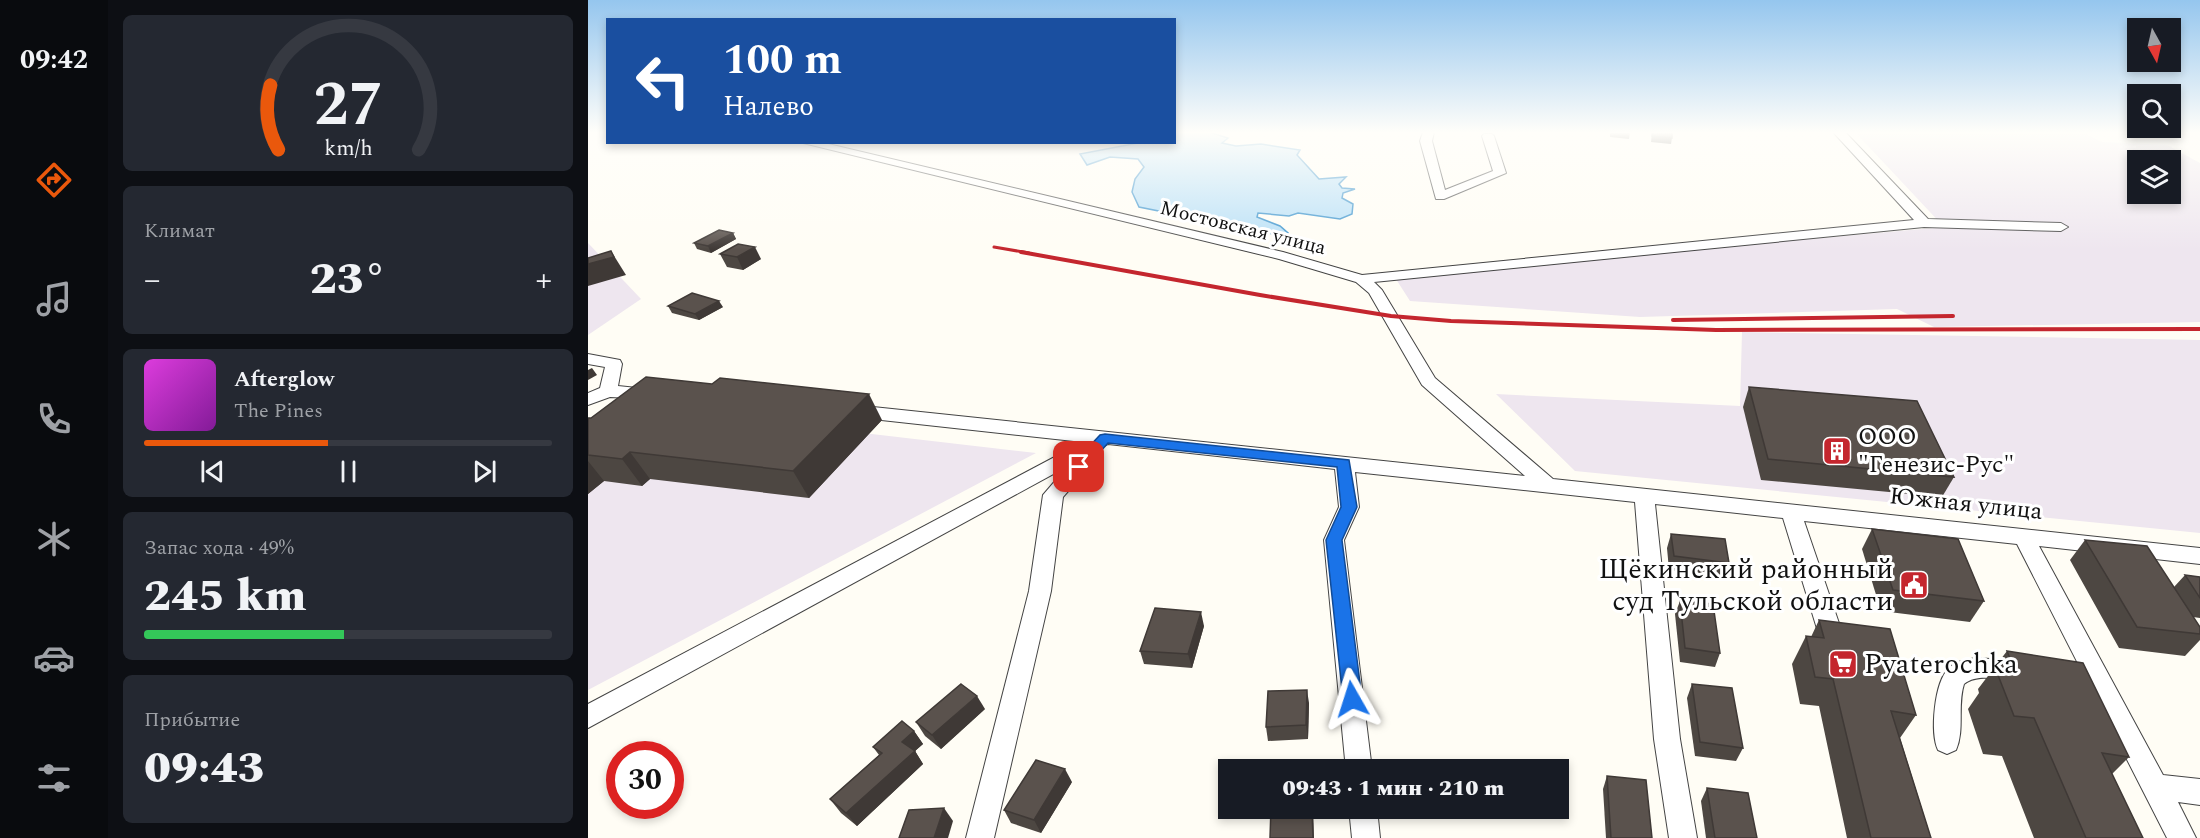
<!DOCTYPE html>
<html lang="ru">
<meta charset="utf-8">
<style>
body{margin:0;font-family:Spectral,serif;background:#242831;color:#f1f3f6;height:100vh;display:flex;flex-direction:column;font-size:22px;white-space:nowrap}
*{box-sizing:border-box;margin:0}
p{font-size:20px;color:#9ea1a6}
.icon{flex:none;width:33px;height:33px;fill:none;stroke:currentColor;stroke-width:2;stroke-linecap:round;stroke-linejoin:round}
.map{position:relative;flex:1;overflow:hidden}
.drawer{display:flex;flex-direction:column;gap:15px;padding:15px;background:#0d0f14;width:480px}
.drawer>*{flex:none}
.guide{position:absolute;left:18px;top:18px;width:570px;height:126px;border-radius:0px;box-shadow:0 3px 9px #0003;background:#1a4fa0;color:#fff;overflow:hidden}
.needle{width:39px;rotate:172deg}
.fabs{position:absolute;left:1539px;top:18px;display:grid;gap:12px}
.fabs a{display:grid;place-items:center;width:54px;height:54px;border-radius:0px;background:#171b24;box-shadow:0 3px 9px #0003;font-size:30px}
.speed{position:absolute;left:18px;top:741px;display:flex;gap:12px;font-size:30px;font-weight:700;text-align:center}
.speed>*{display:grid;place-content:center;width:78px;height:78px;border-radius:50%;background:#171b24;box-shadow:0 3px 9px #0003;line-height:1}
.speed .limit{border:9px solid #d22;background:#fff;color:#111}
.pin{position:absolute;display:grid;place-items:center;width:51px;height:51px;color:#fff;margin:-26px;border-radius:12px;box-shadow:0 3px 9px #0006}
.me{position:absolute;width:66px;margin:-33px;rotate:354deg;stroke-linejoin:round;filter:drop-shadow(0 0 4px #0008)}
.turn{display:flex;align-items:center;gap:21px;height:126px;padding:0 18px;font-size:27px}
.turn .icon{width:78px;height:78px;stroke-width:2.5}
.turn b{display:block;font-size:42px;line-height:51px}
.big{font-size:45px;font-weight:800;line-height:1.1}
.drawer .tile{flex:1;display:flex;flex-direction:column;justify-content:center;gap:9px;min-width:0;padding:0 21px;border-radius:9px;background:#242831}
.drawer .dial{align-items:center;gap:0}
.dial svg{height:156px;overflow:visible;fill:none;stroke:#363941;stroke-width:7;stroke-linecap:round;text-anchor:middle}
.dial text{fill:#f1f3f6;stroke:none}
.song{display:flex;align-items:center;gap:18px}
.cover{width:72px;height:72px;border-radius:9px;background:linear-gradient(135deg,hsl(300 70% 55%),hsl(290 70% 35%))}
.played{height:6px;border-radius:3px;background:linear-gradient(90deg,#ea580c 45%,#363941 45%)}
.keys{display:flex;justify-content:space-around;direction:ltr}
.heat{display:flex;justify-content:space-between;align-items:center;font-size:33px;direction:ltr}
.charge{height:9px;border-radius:4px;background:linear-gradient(90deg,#34c759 49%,#363941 0)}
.trip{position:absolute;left:630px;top:759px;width:351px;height:60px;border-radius:0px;background:#171b24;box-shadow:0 3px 9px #0003;font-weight:800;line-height:60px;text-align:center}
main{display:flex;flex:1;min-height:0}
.tabs{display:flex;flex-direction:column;width:108px;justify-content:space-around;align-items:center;background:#090b0e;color:#9ea1a6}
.tabs .icon{width:42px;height:42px}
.tabs .on{color:#ea580c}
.tabs b{font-size:27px;color:#f1f3f6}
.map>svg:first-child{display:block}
.industrial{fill:#eee6ef;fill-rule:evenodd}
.water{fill:#b9e0f7;stroke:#3f96cf;stroke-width:1.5}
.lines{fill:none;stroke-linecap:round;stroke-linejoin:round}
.minor-casing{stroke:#444;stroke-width:2}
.minor{fill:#fff;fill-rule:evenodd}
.rail-far1{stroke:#c4262e;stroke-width:3}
.rail{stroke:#c4262e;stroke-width:4}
.wall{fill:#4d4742}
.shaded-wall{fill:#3f3936}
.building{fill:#5a524d;stroke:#3f3936;stroke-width:1.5}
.route{fill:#1a73e8;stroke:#114b97;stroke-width:1.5}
.labels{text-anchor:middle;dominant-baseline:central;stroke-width:6;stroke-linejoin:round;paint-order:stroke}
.far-street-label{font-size:20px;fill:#111;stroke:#fff}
.poi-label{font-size:24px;fill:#111;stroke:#fff;text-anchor:start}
.street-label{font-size:24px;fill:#111;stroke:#fff}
.near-poi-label{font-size:28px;fill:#111;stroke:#fff;text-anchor:end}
</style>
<main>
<nav class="tabs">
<b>09:42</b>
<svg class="icon on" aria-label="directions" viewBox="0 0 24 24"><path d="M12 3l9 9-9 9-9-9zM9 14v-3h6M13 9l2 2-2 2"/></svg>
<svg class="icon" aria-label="music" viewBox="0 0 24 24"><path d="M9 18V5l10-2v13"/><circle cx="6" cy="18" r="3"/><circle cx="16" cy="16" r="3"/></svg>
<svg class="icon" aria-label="phone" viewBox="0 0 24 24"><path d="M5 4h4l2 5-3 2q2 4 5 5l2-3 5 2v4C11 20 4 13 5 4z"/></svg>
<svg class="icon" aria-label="climate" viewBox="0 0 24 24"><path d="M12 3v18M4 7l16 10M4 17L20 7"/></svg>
<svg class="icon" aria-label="car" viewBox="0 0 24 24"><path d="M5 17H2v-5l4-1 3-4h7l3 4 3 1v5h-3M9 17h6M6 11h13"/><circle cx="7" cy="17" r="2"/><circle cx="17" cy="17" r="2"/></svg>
<svg class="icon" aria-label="filters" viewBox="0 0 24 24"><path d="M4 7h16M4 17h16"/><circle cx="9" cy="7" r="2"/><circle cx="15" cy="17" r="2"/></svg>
</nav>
<section class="drawer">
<div class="tile dial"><svg viewBox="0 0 100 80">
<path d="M14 69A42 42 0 1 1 86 69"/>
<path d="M14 69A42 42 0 0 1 10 36" stroke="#ea580c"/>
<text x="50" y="56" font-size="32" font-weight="700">27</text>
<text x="50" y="72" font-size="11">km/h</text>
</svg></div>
<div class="tile"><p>Климат</p>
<div class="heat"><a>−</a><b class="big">23°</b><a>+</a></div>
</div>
<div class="tile">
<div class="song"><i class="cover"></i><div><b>Afterglow</b><p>The Pines</p></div></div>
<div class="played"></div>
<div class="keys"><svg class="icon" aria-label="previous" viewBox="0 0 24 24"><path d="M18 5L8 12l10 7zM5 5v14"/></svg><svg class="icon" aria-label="pause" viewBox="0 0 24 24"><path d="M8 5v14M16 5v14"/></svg><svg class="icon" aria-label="next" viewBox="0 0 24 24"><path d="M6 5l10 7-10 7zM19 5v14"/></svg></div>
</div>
<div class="tile"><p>Запас хода · 49%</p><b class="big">245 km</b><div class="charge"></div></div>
<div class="tile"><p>Прибытие</p><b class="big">09:43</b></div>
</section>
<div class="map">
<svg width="1612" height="838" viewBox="0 0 1612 838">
<rect width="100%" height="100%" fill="#fffdf5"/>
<g class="industrial">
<path d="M 1267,132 L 1496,133 L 1514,142 L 1579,145 L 1612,163 L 1612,322 L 1346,327 L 1309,309 L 1052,317 L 822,301 L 806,276 L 1356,227 ZM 1550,160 L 1582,160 L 1582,194 L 1550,194 Z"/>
<path d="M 0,243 L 53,299 L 0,335 Z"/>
<path d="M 1154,332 L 1612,340 L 1612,533 L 987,471 L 908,394 L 1152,406 Z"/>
<path d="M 34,405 L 448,453 L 0,690 L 0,421 Z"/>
</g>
<path class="water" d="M 587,132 L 621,132 L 640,138 L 634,143 L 648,146 L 673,144 L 712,150 L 709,155 L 731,179 L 758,177 L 751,184 L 754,188 L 767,189 L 755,193 L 754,198 L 765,204 L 764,214 L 752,219 L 710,213 L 701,216 L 670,213 L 669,217 L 692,226 L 700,233 L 695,236 L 551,207 L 544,192 L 547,179 L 556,167 L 550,159 L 522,157 L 499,165 L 492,154 L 550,143 L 586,142 Z"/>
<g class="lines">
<g class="minor-casing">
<g id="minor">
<path d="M 835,132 L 846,132 L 844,141 L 857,190 L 905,171 L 894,136 L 896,134 L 904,134 L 906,136 L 918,173 L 856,199 L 848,199 L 832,141 Z"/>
<path d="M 1245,132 L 1257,132 L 1340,219 L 1473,223 L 1480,227 L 1473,231 L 1336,227 L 786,282 L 794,290 L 847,378 L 965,479 L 1612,548 L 1612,564 L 1451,546 L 1575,775 L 1612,779 L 1612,805 L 1590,802 L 1608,838 L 1579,838 L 1429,544 L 1216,521 L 1254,632 L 1250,639 L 1242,642 L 1234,639 L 1230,632 L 1195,518 L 1067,504 L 1092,739 L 1109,838 L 1081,838 L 1066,739 L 1047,502 L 767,472 L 771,507 L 756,540 L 784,770 L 758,770 L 736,540 L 751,507 L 747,469 L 520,444 L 513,448 L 514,451 L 512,455 L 475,497 L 463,591 L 406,838 L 378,838 L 441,591 L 455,495 L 480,466 L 0,728 L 0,704 L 495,442 L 266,417 L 260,415 L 257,411 L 260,407 L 266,405 L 937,476 L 834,385 L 781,293 L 768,282 L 691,259 L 211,142 L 232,142 L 695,252 L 774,275 L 1326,220 Z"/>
<path d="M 0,354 L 32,360 L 34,364 L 30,386 L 68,390 L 71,394 L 68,398 L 62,399 L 22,397 L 0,405 L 0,393 L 12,388 L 17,367 L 0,364 Z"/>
<path d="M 1388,658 L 1430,661 L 1439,664 L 1442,671 L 1439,678 C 1419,685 1394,670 1376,684 C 1369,706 1377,730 1368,750 L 1359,754 L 1350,750 C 1342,733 1346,682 1361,668 C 1368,661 1378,660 1388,658 Z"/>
<path d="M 761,808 L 789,808 L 792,838 L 764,838 Z"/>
</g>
</g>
<use href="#minor" class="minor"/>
<path class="rail-far1" d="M 406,247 L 441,253"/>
<g class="rail">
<path d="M 433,252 L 672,295 L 803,316 L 863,321 L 1128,330 L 1612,329"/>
<path d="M 1085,320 L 1365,316"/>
</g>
</g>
<g class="wall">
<path d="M 1022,132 L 1042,132 L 1041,139 L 1022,137 Z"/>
<path d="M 1064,132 L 1084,138 L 1083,144 L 1063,142 Z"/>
<path d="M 145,233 L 148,239 L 123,253 L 109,249 L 106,243 Z"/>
<path d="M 132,254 L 173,259 L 155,270 L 139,267 Z"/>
<path d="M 80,306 L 135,307 L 111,320 L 84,313 Z"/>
<path d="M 1161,387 L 1366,477 L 1354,497 L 1173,480 L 1155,407 Z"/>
<path d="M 0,418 L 294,420 L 221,498 L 62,479 L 54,486 L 16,481 L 0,494 Z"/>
<path d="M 1284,529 L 1396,601 L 1382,622 L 1293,611 L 1274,549 Z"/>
<path d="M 1083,534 L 1141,563 L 1136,577 L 1081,570 L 1079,548 Z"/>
<path d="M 1497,540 L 1586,587 L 1597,575 L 1612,577 L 1612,618 L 1605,617 L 1612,627 L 1612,640 L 1597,656 L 1531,648 L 1482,560 Z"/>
<path d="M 1092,601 L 1132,653 L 1127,667 L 1092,662 L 1087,614 Z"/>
<path d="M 1231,620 L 1328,715 L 1312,738 L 1343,838 L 1259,838 L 1231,706 L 1212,704 L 1204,664 L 1218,636 L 1223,637 Z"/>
<path d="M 616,626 L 604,668 L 556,664 L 552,651 Z"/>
<path d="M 1419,651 L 1541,757 L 1524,774 L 1555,838 L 1446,838 L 1414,756 L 1395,754 L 1380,709 L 1391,693 L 1390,689 Z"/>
<path d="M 1104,684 L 1155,748 L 1148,761 L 1107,756 L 1099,698 Z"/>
<path d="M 721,703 L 720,739 L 680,741 L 678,727 Z"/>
<path d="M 397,709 L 353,749 L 337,736 L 328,722 Z"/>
<path d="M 326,731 L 335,744 L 327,751 L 335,764 L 269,826 L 253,813 L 242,799 L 291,755 L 285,747 Z"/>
<path d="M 1019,776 L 1064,838 L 1018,838 L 1015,789 Z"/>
<path d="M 484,782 L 453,833 L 423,823 L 416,810 Z"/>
<path d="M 1119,788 L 1169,838 L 1118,838 L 1113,801 Z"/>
</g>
<g class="shaded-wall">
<path d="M 145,233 L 148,239 L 123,253 L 120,246 Z"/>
<path d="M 167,247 L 173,259 L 155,270 L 149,257 Z"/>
<path d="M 23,251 L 38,275 L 0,286 L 0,264 Z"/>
<path d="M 131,301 L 135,307 L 111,320 L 107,314 Z"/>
<path d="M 4,368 L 9,375 L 0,380 L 0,370 Z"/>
<path d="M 281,394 L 294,420 L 221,498 L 205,471 Z"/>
<path d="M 42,452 L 62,479 L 54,486 L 34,459 Z"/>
<path d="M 0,461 L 16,481 L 0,494 Z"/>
<path d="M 613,612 L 616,626 L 604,668 L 600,654 Z"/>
<path d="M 719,690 L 721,703 L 720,739 L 718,725 Z"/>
<path d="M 389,696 L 397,709 L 353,749 L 344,735 Z"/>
<path d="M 326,731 L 335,744 L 327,751 L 335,764 L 269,826 L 258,813 L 314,742 Z"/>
<path d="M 477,769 L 484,782 L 453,833 L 446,820 Z"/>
<path d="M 356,808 L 365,821 L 360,838 L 346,838 Z"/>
<path d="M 724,808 L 725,808 L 726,838 L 725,838 Z"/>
</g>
<g class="building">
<path d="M 1064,132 L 1084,132 L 1084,138 L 1064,136 Z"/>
<path d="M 131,230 L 145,233 L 120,246 L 106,243 Z"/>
<path d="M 150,244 L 167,247 L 149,257 L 132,254 Z"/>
<path d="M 23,251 L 26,257 L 0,264 L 0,258 Z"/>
<path d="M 104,293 L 131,301 L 107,314 L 80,306 Z"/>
<path d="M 58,377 L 124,384 L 132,378 L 281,394 L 205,471 L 42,452 L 34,459 L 0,455 L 0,418 L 3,418 Z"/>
<path d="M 1161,387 L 1329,401 L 1366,477 L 1180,459 Z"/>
<path d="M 1284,529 L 1370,539 L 1396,601 L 1305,590 Z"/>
<path d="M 1083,534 L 1137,539 L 1141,563 L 1086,556 Z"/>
<path d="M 1497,540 L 1559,546 L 1612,627 L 1612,634 L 1549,627 Z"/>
<path d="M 1597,575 L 1612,577 L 1612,598 Z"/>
<path d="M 1092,601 L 1125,604 L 1132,653 L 1097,648 Z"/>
<path d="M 567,608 L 613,612 L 600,654 L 552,651 Z"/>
<path d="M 1231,620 L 1302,629 L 1328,715 L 1303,711 L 1343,838 L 1283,838 L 1245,679 L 1227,677 L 1218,636 L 1236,638 Z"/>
<path d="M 1419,651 L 1495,663 L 1541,757 L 1514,753 L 1555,838 L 1498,838 L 1446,718 L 1426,716 L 1408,670 L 1428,673 Z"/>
<path d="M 373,684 L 389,696 L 344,735 L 328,722 Z"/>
<path d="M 1104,684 L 1144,688 L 1155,748 L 1112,742 Z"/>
<path d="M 719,690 L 718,725 L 678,727 L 680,691 Z"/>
<path d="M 314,721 L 326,731 L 314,742 L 327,751 L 258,813 L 242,799 L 294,753 L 285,747 Z"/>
<path d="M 448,760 L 477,769 L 446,820 L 416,810 Z"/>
<path d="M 1019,776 L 1058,780 L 1064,838 L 1023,838 Z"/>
<path d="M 1119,788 L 1160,793 L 1169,838 L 1127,838 Z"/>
<path d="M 356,808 L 346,838 L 311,838 L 321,810 Z"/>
<path d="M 683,808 L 724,808 L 725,838 L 682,838 Z"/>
</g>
<linearGradient id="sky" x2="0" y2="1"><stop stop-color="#95c6ee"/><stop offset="0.53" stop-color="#fffefa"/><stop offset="1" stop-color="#fffefa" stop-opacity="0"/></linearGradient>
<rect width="1612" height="250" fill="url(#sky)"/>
<path class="route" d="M 517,434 L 761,460 L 769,507 L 754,540 L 774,699 L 771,705 L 764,707 L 758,705 L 755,699 L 738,540 L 753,507 L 749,467 L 520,443 L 496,470 L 486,470 L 483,467 L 486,463 L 512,435 Z"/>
<defs>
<g id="building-square" transform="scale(1.5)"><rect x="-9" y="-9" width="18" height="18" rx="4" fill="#c4262e" stroke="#fff"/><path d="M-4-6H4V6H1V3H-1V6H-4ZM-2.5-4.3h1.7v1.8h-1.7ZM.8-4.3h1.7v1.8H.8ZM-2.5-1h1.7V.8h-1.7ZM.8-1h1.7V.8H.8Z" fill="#fff"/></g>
<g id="civic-square" transform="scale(1.5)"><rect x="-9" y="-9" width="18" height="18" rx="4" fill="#c4262e" stroke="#fff"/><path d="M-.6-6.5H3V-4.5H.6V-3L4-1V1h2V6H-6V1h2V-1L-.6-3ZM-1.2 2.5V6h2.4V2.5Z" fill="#fff"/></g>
<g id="supermarket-square" transform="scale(1.5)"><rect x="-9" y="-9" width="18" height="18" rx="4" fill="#c4262e" stroke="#fff"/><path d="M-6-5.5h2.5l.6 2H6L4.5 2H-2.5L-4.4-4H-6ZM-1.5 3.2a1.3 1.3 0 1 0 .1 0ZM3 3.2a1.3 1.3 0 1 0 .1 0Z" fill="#fff"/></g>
</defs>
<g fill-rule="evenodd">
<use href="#building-square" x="1249" y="451"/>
<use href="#civic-square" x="1326" y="585"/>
<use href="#supermarket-square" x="1255" y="664"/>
</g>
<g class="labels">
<g class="far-street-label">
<text transform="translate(655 228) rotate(14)">Мостовская улица</text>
</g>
<g class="poi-label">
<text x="1270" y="437">ООО<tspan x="1270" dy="28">"Генезис-Рус"</tspan></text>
</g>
<g class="street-label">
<text transform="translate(1378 504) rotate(6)">Южная улица</text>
</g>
<g class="near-poi-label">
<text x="1305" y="569">Щёкинский районный<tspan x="1305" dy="32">суд Тульской области</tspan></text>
<text x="1276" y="664" text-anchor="start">Pyaterochka</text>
</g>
</g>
</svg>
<div class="fabs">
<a><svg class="needle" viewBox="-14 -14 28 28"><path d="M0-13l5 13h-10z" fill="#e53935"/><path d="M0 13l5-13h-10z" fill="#9ea1a6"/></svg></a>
<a><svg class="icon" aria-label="search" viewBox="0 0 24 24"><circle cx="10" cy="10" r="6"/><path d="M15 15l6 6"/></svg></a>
<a><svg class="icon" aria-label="layers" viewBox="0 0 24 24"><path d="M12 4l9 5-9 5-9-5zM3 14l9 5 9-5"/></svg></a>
</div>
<div class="speed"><div class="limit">30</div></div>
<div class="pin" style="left:491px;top:467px;background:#d93025"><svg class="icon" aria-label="arrive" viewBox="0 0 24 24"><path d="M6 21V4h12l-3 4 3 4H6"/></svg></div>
<svg class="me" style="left:764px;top:699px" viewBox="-20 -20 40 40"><path d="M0-17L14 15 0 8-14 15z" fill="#1a73e8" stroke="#fff" stroke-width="4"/></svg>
<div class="trip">09:43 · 1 мин · 210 m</div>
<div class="guide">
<div class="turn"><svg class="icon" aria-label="left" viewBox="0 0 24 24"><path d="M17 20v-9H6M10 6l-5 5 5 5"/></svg><div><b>100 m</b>Налево</div></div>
</div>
</div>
</main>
